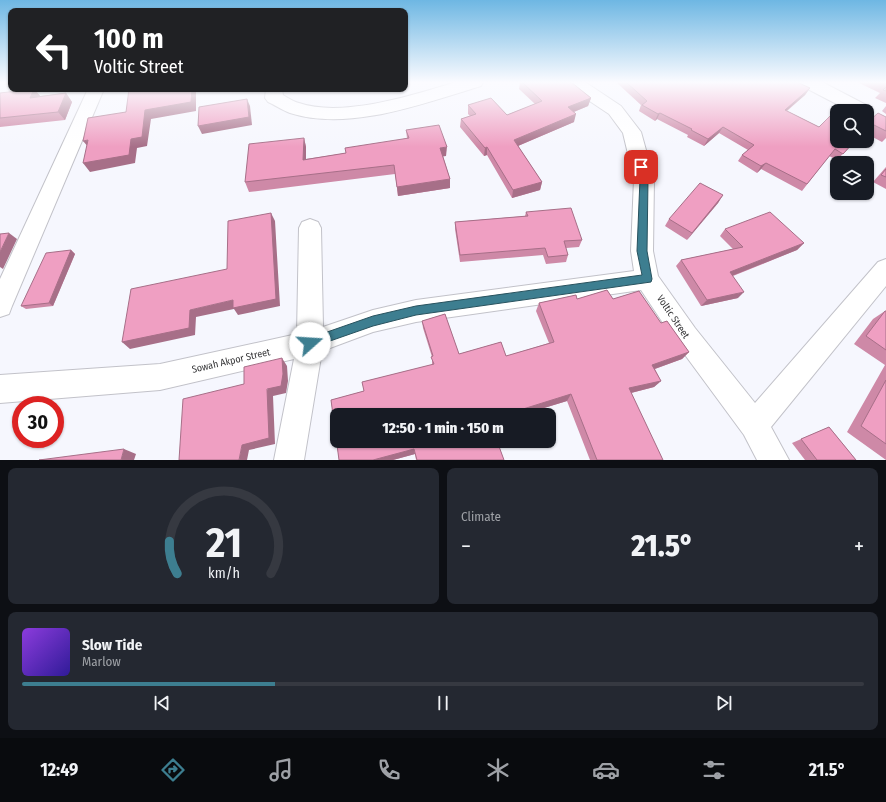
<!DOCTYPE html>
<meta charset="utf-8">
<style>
body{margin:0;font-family:"Fira Sans Condensed",sans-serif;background:#242831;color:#f1f3f6;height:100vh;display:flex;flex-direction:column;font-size:15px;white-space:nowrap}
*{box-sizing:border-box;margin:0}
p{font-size:13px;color:#9ea1a6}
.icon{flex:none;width:22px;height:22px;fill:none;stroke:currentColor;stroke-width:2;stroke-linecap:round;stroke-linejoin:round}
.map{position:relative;height:460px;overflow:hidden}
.side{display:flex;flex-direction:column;gap:8px;padding:8px;background:#0d0f14;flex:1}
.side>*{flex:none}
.banner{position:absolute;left:8px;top:8px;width:400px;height:84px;border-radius:8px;box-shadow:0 1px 3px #0004;background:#202124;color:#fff;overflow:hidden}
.buttons{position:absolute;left:830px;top:104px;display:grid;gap:8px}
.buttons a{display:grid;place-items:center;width:44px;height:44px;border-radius:8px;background:#171b24;box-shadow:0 1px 3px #0004;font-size:20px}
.speed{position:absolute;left:12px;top:396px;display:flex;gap:8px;font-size:20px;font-weight:700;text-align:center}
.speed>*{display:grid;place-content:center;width:52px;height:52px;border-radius:50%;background:#171b24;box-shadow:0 1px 3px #0004;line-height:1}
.speed .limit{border:6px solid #d22;background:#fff;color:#111}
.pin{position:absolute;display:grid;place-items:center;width:34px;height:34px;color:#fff;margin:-17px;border-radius:8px;box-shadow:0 2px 6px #0006}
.me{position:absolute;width:44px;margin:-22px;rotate:71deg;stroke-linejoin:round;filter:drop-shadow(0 0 3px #0008)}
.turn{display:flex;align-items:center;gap:14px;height:84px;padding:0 20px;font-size:18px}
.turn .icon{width:52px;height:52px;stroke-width:2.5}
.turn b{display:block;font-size:28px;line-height:34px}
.big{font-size:30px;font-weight:800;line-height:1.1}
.side .tile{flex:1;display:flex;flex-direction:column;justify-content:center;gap:6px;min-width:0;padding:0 14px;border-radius:8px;background:#242831}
.side .dial{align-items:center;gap:0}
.dial svg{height:104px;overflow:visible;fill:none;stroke:#363941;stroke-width:7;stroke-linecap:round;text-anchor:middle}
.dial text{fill:#f1f3f6;stroke:none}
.song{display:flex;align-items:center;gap:12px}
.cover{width:48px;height:48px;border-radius:6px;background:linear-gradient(135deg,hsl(270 70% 55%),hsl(250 70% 35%))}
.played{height:4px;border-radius:2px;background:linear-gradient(90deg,#3d7e90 30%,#363941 30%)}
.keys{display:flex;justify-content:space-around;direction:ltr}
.heat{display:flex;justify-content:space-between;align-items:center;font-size:22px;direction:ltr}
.side .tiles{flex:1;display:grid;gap:8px;grid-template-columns:1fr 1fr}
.tile:last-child{grid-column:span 2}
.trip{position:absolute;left:330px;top:408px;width:226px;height:40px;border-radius:8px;background:#171b24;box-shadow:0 1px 3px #0004;font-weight:800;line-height:40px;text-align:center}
.menu{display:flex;height:64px;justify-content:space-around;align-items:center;background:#090b0e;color:#9ea1a6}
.menu .icon{width:28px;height:28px}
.menu .on{color:#3d7e90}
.menu b{font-size:18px;color:#f1f3f6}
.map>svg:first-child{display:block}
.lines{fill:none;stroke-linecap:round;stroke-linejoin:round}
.minor-casing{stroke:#c2c2c9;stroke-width:2}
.minor{fill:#fff;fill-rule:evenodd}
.wall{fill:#ce89a7}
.shaded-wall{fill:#a76f88}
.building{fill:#ef9fc2;stroke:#a76f88}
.route{fill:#3d7e90;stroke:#28525e}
.labels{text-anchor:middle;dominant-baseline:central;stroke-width:3;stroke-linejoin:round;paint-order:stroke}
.street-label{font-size:10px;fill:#373739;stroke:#fff}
</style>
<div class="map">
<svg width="886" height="460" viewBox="0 0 886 460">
<rect width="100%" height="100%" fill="#f6f7fe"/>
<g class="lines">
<g class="minor-casing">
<g id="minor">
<path d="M 456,82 L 483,82 L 481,86 C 424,103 350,132 290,113 C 282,110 275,105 268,102 L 265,98 L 266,89 L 282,89 L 283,95 C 288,98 294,102 299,103 C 342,118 414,95 456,82 Z"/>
<path d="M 565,82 L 585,82 L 621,106 L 641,132 L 654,179 L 653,251 L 658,276 L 695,328 L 755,403 L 878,262 L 886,259 L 886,286 L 771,427 L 789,460 L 757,460 L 744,435 L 677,344 L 641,290 L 416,322 L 373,332 L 322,351 L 304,460 L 274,460 L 294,359 L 160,390 L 0,403 L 0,375 L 160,364 L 297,334 L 299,228 L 302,222 L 310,219 L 318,222 L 321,228 L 323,327 L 373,310 L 416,300 L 634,271 L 631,251 L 634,179 L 623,133 L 609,114 L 567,86 Z"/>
<path d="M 800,82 L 822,82 L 870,107 L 873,111 L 870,115 L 867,116 L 867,111 L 850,111 L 802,86 Z"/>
<path d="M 88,89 L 104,89 L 12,306 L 9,314 L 0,317 L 0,279 Z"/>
</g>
</g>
<use href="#minor" class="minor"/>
</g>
<g class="wall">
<path d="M 520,82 L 571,82 L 591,98 L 588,106 L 574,112 L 574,122 L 518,146 L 542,182 L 540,190 L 512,198 L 487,155 L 484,156 L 460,127 L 461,119 L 470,116 L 468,114 L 468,105 L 507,115 L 535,104 L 519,89 Z"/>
<path d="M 616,82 L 797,82 L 810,88 L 805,95 L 787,111 L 819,127 L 855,141 L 837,160 L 829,156 L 802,191 L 761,169 L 757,173 L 738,161 L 742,155 L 748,150 L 719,133 L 704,146 L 687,137 L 688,135 L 657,119 L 655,121 L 639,111 L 641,105 Z"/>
<path d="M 857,82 L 886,82 L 886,103 L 875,98 L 880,93 Z"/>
<path d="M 34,89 L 40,96 L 66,93 L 72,102 L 65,120 L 0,127 L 0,93 Z"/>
<path d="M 886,106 L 886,114 L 882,111 Z"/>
<path d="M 878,113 L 886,117 L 886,138 L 882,142 L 867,134 L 867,123 Z"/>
<path d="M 406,130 L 446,156 L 443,156 L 450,179 L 450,188 L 398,196 L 395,174 L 249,192 L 245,182 L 304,138 L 306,147 L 306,159 L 346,153 L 407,138 Z"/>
<path d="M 886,167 L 886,189 L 873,182 Z"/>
<path d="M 723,195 L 718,203 L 687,240 L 665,226 L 669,219 Z"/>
<path d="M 526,212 L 582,240 L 579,247 L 566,248 L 568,255 L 566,262 L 546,264 L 543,255 L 460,262 L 455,229 L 455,222 L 525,216 Z"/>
<path d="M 725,229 L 804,243 L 797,250 L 733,276 L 738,298 L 701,306 L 676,266 L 681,260 L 733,249 L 720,236 Z"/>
<path d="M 71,250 L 75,254 L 53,306 L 26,309 L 21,306 Z"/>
<path d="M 607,290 L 613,299 L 639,291 L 661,323 L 667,321 L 689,352 L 682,359 L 655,369 L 661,381 L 654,387 L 631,393 L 663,460 L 590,460 L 567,401 L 521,415 L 337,415 L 337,441 L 497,441 L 504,460 L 416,460 L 415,454 L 393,460 L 339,460 L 331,400 L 364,391 L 362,382 L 432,365 L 432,357 L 423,328 L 422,321 L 445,314 L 459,354 L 501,342 L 506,356 L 549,343 L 536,311 L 539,303 L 576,295 L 577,299 Z"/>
<path d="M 885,311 L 886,311 L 886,460 L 847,432 L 885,365 L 854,344 L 873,319 Z"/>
<path d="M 829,427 L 856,460 L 805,460 L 792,443 Z"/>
</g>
<g class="shaded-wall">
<path d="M 810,88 L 805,95 L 780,116 L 785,110 Z"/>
<path d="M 34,89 L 41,97 L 30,98 Z"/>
<path d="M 192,89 L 196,89 L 196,111 L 151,119 L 147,146 L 137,148 L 135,163 L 90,172 L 83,163 L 131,139 L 145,110 Z"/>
<path d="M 66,93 L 72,102 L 65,120 L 58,112 Z"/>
<path d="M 591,98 L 588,106 L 566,115 L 568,107 Z"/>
<path d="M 247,99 L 250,106 L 252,125 L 202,134 L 198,126 Z"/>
<path d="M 660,113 L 657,119 L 655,121 L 658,114 Z"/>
<path d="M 576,114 L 574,122 L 513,148 L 514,140 Z"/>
<path d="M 723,127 L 719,133 L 704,146 L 708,139 Z"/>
<path d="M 304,138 L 306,147 L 306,169 L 303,160 Z"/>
<path d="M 88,140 L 90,149 L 83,141 Z"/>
<path d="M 447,147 L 446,156 L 440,157 L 440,148 Z"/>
<path d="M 487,147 L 487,155 L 484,156 L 485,148 Z"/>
<path d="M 766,163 L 761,169 L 757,173 L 761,166 Z"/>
<path d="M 450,179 L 450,188 L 398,196 L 397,187 Z"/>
<path d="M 542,182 L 540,190 L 512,198 L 513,190 Z"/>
<path d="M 723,195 L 718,203 L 687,240 L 692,233 Z"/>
<path d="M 271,213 L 275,221 L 280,306 L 238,315 L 234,309 L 196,317 L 195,335 L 130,349 L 122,342 L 190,310 L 233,300 Z"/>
<path d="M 9,233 L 17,239 L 3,269 L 0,267 L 0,252 Z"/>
<path d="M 804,243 L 797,250 L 724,279 L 730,272 Z"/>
<path d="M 71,250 L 75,254 L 53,306 L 49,303 Z"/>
<path d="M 744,292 L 738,298 L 701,306 L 707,300 Z"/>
<path d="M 689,352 L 682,359 L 646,372 L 652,365 Z"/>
<path d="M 282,358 L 287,366 L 288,381 L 286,393 L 273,396 L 275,444 L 249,450 L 247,460 L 239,460 L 242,445 Z"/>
<path d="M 661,381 L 654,387 L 623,395 L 629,388 Z"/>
<path d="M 571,394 L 567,401 L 521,415 L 504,415 Z"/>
<path d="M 124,449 L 136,454 L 134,460 L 121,460 Z"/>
<path d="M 414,449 L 415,454 L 393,460 L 373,460 Z"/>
</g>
<g class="building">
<path d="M 522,82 L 571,82 L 591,98 L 568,107 L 576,114 L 514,140 L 542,182 L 513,190 L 487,147 L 485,148 L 461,119 L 476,114 L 468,105 L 491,98 L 507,115 L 542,101 Z"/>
<path d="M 626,82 L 797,82 L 810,88 L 785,110 L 819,127 L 830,116 L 837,119 L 837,141 L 855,141 L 843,154 L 835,149 L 807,184 L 766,163 L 761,166 L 742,155 L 754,145 L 723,127 L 708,139 L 691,130 L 692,129 L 660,113 L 658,114 L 642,105 L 647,101 Z"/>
<path d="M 886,87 L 886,91 L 883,90 Z"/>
<path d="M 34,89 L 30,98 L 66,93 L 58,112 L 0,118 L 0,93 Z"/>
<path d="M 129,89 L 192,89 L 191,102 L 145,110 L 142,137 L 131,139 L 129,155 L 83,163 L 88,140 L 83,141 L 88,118 L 126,112 Z"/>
<path d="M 247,99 L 249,117 L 198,126 L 199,107 Z"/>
<path d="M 878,113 L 886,117 L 886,131 L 868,122 Z"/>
<path d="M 439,125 L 447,147 L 440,148 L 450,179 L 397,187 L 394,165 L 245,182 L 249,144 L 304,138 L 303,160 L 346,153 L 345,148 L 409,138 L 406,130 Z"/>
<path d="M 886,169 L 886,177 L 881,175 Z"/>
<path d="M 700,183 L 723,195 L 692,233 L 669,219 Z"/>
<path d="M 571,208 L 582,240 L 564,241 L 568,255 L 548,257 L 545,248 L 460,255 L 455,222 L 528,216 L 526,212 Z"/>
<path d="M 770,212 L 804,243 L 730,272 L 744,292 L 707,300 L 681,260 L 743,247 L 725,229 Z"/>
<path d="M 271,213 L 276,299 L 233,308 L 233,300 L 190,310 L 189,328 L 122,342 L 131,289 L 227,269 L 228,221 Z"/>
<path d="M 9,233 L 0,252 L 0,234 Z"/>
<path d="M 71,250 L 49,303 L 21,306 L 46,253 Z"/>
<path d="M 607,290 L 613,299 L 639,291 L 661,323 L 667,321 L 689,352 L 652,365 L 661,381 L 629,388 L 663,460 L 597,460 L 571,394 L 504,415 L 337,415 L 337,441 L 497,441 L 504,460 L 417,460 L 414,449 L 373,460 L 339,460 L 331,400 L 364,391 L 362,382 L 434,364 L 431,357 L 433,356 L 422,321 L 445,314 L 459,354 L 501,342 L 506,356 L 554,342 L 539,303 L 576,295 L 577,299 Z"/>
<path d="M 885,311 L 886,311 L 886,350 L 866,336 Z"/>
<path d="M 282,358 L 283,374 L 281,386 L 267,389 L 269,438 L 242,445 L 239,460 L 179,460 L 183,399 L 244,384 L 244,367 Z"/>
<path d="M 886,380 L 886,444 L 861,426 Z"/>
<path d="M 829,427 L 856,460 L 817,460 L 801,439 Z"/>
<path d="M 124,449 L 121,460 L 39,460 Z"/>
</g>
<linearGradient id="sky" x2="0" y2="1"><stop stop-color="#6eb7e3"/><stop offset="0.56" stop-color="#fbfbff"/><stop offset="1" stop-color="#fbfbff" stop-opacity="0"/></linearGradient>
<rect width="886" height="147" fill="url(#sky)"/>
<path class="route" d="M 638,165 L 644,165 L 648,179 L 647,251 L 652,279 L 651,282 L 416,315 L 373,326 L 310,348 L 306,346 L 304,343 L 306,339 L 310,338 L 373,316 L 416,306 L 642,275 L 637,251 L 640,179 L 637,167 Z"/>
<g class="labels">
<g class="street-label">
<text transform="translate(673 317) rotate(56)">Voltic Street</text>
<text transform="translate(231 361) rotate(-13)">Sowah Akpor Street</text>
</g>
</g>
</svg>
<div class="buttons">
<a><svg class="icon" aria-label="search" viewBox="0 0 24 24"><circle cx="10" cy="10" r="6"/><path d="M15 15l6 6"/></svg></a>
<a><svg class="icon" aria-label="layers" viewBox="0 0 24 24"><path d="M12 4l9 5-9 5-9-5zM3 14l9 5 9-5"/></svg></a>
</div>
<div class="speed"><div class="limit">30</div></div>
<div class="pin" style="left:641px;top:167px;background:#d93025"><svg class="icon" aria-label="arrive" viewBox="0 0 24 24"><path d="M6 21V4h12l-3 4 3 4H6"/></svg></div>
<svg class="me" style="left:310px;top:343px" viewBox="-20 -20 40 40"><circle r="19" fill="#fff"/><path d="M0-13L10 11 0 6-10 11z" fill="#3d7e90"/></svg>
<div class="trip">12:50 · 1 min · 150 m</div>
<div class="banner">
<div class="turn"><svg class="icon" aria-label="left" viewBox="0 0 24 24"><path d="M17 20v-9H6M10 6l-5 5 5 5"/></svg><div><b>100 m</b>Voltic Street</div></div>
</div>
</div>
<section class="side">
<div class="tiles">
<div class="tile dial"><svg viewBox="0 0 100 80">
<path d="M14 69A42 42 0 1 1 86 69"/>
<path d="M14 69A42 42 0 0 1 8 44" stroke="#3d7e90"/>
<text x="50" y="56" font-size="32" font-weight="700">21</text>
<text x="50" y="72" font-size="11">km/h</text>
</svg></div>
<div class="tile"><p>Climate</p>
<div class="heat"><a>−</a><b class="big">21.5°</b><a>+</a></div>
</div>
<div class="tile">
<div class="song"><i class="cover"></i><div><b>Slow Tide</b><p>Marlow</p></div></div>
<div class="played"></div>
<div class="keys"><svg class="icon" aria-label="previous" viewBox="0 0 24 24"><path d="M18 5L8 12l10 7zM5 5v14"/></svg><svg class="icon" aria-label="pause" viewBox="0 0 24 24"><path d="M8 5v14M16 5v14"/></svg><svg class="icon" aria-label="next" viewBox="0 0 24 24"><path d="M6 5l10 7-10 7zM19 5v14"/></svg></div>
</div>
</div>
</section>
<nav class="menu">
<b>12:49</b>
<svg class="icon on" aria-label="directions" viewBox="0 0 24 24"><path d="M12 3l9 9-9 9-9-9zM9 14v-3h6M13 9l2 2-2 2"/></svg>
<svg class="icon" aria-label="music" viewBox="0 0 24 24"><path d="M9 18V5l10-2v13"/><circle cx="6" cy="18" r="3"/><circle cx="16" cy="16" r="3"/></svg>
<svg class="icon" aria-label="phone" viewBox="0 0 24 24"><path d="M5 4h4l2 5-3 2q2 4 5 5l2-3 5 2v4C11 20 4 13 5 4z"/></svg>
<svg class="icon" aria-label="climate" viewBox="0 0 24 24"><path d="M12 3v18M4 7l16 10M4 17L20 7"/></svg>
<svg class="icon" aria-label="car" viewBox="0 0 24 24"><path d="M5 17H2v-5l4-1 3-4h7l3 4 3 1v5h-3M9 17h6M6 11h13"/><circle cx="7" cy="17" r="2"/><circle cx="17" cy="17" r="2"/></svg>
<svg class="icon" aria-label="filters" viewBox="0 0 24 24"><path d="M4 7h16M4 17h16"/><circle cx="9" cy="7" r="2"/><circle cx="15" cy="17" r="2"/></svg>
<b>21.5°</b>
</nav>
